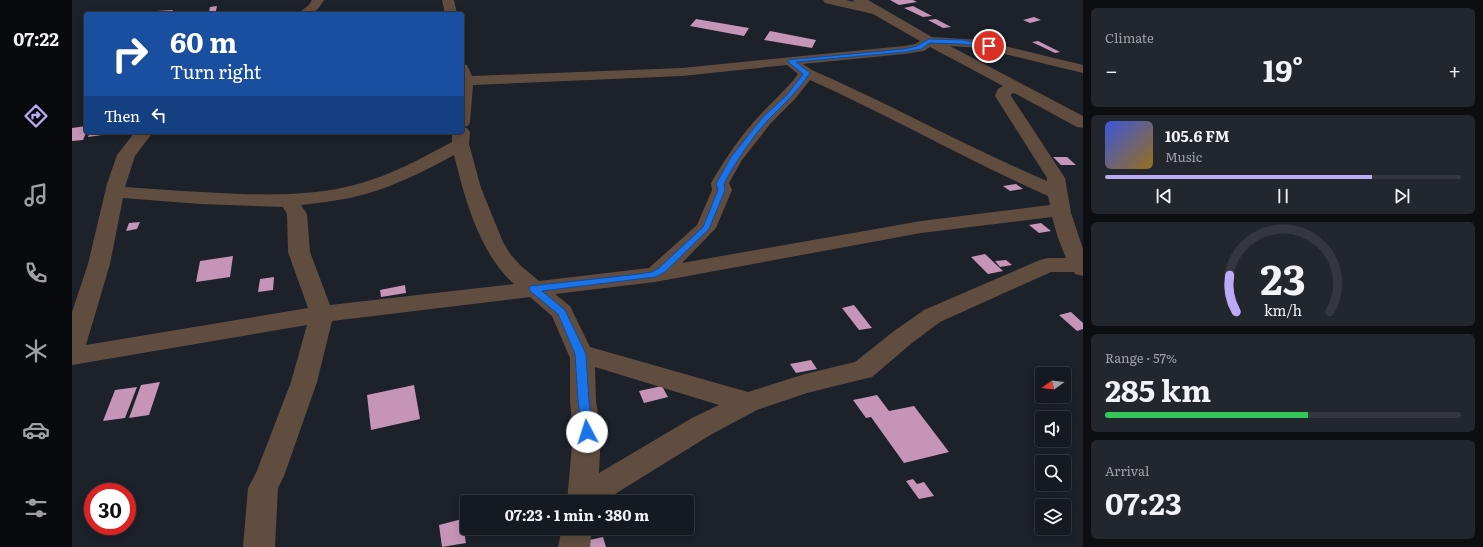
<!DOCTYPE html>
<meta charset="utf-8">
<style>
body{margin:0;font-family:Literata,serif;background:#22262d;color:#f1f3f6;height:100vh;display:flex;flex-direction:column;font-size:15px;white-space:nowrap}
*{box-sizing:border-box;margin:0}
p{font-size:13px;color:#9da0a5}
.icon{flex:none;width:22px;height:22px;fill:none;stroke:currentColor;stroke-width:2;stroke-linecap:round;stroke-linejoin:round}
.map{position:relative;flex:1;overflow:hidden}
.details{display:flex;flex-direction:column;gap:8px;padding:8px;background:#0c0e12;width:400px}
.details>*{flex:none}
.guide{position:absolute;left:12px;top:12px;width:380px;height:122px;border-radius:4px;box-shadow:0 2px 10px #0003,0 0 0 1px #34383e;background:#1a4fa0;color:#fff;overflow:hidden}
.needle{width:26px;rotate:255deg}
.fabs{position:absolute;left:963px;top:367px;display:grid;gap:8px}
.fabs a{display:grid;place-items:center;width:36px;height:36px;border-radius:4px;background:#151920;box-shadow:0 2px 10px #0003,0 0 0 1px #34383e;font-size:20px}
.speed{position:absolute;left:12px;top:483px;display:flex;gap:8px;font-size:20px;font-weight:700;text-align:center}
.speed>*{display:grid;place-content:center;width:52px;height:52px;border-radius:50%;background:#151920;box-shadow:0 2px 10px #0003,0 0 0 1px #34383e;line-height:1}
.speed .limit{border:6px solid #d22;background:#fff;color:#111}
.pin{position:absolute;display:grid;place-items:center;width:34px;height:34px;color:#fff;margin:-17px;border:2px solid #fff;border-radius:50%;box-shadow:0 1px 4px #0007}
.me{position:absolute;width:44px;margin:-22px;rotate:355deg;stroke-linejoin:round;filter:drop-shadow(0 0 3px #0008)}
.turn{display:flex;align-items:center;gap:14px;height:84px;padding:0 20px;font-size:18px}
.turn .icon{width:52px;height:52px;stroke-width:2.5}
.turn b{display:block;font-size:28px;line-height:34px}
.then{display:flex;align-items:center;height:38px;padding:0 20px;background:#0003;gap:8px;font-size:15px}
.big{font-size:30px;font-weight:700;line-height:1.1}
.details .tile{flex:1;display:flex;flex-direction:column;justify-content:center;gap:6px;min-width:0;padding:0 14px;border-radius:6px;background:#22262d}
.details .dial{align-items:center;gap:0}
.dial svg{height:104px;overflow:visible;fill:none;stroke:#34383e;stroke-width:7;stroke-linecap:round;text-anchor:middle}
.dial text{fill:#f1f3f6;stroke:none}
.song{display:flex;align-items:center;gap:12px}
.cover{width:48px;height:48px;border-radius:6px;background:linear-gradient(135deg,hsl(230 70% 55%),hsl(40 70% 35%))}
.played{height:4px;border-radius:2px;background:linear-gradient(90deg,#bcaaf6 75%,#34383e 75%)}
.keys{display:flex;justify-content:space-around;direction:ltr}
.heat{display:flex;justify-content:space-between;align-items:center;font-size:22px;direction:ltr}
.charge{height:6px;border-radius:3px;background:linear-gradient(90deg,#34c759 57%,#34383e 0)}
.trip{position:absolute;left:388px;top:495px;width:234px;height:40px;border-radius:4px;background:#151920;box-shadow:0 2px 10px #0003,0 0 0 1px #34383e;font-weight:700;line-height:40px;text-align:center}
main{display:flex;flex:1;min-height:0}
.menu{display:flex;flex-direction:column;width:72px;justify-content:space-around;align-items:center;background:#080a0d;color:#9da0a5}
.menu .icon{width:28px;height:28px}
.menu .on{color:#bcaaf6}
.menu b{font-size:18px;color:#f1f3f6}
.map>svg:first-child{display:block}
.building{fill:#c594b7}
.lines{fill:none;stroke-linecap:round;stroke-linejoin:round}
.minor{fill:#614d40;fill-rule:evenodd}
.route{fill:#1a73e8;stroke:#114b97}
</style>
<main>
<nav class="menu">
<b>07:22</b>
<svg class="icon on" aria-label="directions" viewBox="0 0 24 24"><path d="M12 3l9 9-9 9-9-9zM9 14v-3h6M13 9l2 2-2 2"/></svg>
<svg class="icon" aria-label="music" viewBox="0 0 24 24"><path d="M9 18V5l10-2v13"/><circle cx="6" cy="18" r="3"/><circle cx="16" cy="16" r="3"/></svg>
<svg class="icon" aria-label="phone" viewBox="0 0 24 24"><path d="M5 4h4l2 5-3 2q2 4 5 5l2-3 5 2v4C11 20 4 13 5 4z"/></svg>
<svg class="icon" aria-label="climate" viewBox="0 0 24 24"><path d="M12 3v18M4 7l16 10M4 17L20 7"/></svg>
<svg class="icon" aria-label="car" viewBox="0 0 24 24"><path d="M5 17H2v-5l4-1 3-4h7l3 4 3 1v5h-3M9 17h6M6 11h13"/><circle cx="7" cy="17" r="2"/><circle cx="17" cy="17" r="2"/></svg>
<svg class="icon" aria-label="filters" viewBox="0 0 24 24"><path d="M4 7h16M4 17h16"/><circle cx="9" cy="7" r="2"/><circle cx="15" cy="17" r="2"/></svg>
</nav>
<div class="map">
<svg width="1011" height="547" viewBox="0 0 1011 547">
<rect width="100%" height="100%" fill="#1c212a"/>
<g class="building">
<path d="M 818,0 L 841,0 L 845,2 L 827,5 Z"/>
<path d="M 145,6 L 144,11 L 137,12 L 138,7 Z"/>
<path d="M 841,6 L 860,16 L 851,17 L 832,8 Z"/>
<path d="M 101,10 L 99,14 L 82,14 L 84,11 Z"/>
<path d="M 962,17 L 969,20 L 958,23 L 951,20 Z"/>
<path d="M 624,19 L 677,28 L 672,36 L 618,26 Z"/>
<path d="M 864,19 L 879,27 L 871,28 L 856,20 Z"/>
<path d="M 698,31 L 744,40 L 740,48 L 692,40 Z"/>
<path d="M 966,41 L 988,52 L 983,53 L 960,42 Z"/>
<path d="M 14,126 L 14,133 L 11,140 L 0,141 L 0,128 Z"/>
<path d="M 18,132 L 38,132 L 37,134 L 16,137 Z"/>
<path d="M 981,157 L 995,157 L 1004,165 L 989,165 Z"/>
<path d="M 944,184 L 951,189 L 938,191 L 931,186 Z"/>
<path d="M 68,222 L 65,229 L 54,231 L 57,223 Z"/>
<path d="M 969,223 L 979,231 L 967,233 L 957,225 Z"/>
<path d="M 913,254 L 931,271 L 916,274 L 899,257 Z"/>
<path d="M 161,256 L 158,277 L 124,282 L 128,261 Z"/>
<path d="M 934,260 L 940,265 L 928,267 L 923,261 Z"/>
<path d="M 202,277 L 201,290 L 186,292 L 188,279 Z"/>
<path d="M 333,285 L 334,293 L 309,297 L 308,290 Z"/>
<path d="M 782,305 L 800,328 L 787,330 L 770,308 Z"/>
<path d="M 999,312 L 1011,323 L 1011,329 L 1005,331 L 987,315 Z"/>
<path d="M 739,360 L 745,369 L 724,373 L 718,364 Z"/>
<path d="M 88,382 L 77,415 L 57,418 L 69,385 Z"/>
<path d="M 342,385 L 348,419 L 299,430 L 295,395 Z"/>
<path d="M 590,386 L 596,397 L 572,403 L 567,391 Z"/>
<path d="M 65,387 L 53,418 L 31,421 L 43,390 Z"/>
<path d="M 805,395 L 817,411 L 842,406 L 877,452 L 832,463 L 799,417 L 794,418 L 781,400 Z"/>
<path d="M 841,479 L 845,484 L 852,482 L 862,496 L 847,499 L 834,481 Z"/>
<path d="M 390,519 L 394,543 L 370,547 L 367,525 Z"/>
<path d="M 531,537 L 534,547 L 515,547 L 513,541 Z"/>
</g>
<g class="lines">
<g class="minor">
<path d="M 240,0 L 252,0 C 244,14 240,14 225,14 L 237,5 Z"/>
<path d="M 370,0 L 382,0 L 385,14 L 373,14 Z"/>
<path d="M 751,0 L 774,0 L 782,2 L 781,0 L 796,0 L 860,37 L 908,40 L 1011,65 L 1011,73 L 908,48 L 878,46 L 1011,116 L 1011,128 L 1005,127 L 942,93 L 939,94 L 939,96 L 993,178 L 999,213 L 1011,249 L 1011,276 L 1003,274 L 1002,272 L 979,272 L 868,322 L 840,343 L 800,377 L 735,393 L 685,410 L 640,434 L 530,502 L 495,502 L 501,433 L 498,401 L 498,358 L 480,316 L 458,297 L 260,321 L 245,382 L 212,476 L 206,488 L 203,547 L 171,547 L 176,488 L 184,473 L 219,382 L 235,325 L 0,365 L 0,312 L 16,264 L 35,184 L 45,155 L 63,132 L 81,132 L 63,156 L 53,187 C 91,190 130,192 168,194 C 207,195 247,195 286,184 C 319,175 350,158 380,142 L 380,132 L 390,132 L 390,127 L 395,128 L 398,132 L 397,144 L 409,188 L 431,242 L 439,255 L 449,266 L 467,281 L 577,268 L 625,225 L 640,190 L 639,183 C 653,159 669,135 688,115 C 701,101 715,89 726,74 L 715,65 L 610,76 L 401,85 L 398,122 L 396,126 L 390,127 L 390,64 L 395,65 L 400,76 L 610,68 L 832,46 L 843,44 L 848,41 L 801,14 L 753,3 ZM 858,47 L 931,86 L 926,89 L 923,96 L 975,178 L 975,181 C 895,147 820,105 740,70 L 731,64 L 832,54 L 852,51 ZM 738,80 C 818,116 895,160 976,196 L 978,205 L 849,221 L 610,263 L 644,228 L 660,190 L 657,183 L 670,160 L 699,123 L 723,99 ZM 382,155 C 393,199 407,253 442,284 L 258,305 L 238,252 L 235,214 L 229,205 C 245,203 262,201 278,198 C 315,190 349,173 382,155 ZM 51,198 L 128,204 L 211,207 L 215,214 L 216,252 L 236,308 L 14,345 L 38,264 ZM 980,217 L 986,238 L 994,258 L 976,258 L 968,260 L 852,310 L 822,331 L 783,362 L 733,374 L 676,392 L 518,347 L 498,306 L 483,294 L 583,282 L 849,233 ZM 523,367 L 647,405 L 620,418 L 527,473 L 529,433 L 524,401 Z"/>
<path d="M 490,528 L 520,528 L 518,547 L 486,547 Z"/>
</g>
</g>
<path class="route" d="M 857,39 L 891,40 L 920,46 L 917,48 L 891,44 L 858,43 L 849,49 L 832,52 L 724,62 L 738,73 C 725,92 712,104 696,120 C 679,139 664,161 652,184 L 653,190 L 637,229 L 593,272 L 583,277 L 470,291 L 493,310 L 514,354 L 517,401 L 521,432 L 519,436 L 515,437 L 511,436 L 506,401 L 503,354 L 486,314 L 458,291 L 457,288 L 458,286 L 567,274 L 580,272 L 587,268 L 631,227 L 646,190 L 644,184 L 659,157 L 691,117 L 715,95 L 731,74 L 716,62 L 716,60 L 832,49 L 845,46 Z"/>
</svg>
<div class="fabs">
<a><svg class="needle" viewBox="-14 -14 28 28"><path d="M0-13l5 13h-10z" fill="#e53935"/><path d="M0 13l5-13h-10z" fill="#9da0a5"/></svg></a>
<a><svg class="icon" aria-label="sound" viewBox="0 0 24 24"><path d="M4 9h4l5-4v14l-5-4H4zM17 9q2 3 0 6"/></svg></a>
<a><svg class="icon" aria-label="search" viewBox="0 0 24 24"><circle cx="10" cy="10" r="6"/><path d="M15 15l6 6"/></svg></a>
<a><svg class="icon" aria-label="layers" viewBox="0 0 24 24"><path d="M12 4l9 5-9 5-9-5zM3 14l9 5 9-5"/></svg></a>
</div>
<div class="speed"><div class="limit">30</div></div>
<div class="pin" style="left:917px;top:46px;background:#d93025"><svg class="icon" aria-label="arrive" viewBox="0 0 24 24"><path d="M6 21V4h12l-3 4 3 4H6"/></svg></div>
<svg class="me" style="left:515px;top:432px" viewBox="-20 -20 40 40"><circle r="19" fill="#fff"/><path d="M0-13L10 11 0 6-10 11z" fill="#1a73e8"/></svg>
<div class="trip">07:23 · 1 min · 380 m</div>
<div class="guide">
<div class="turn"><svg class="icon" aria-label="right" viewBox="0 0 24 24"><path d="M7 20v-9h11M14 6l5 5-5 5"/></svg><div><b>60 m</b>Turn right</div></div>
<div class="then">Then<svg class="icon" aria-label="left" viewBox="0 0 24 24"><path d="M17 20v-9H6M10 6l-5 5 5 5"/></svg></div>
</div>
</div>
<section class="details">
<div class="tile"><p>Climate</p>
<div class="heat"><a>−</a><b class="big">19°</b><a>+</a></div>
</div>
<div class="tile">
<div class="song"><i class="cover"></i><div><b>105.6 FM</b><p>Music</p></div></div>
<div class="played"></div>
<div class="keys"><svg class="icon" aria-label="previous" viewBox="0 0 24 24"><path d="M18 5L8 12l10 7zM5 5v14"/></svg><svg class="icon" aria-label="pause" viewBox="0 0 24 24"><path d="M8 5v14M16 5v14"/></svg><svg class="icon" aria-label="next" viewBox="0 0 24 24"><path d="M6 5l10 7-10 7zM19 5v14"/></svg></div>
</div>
<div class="tile dial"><svg viewBox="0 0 100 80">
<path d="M14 69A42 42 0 1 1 86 69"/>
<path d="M14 69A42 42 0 0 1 9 41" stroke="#bcaaf6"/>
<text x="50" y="56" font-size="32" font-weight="700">23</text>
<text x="50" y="72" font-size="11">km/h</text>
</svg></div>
<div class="tile"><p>Range · 57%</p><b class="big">285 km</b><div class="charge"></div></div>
<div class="tile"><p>Arrival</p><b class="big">07:23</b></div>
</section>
</main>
